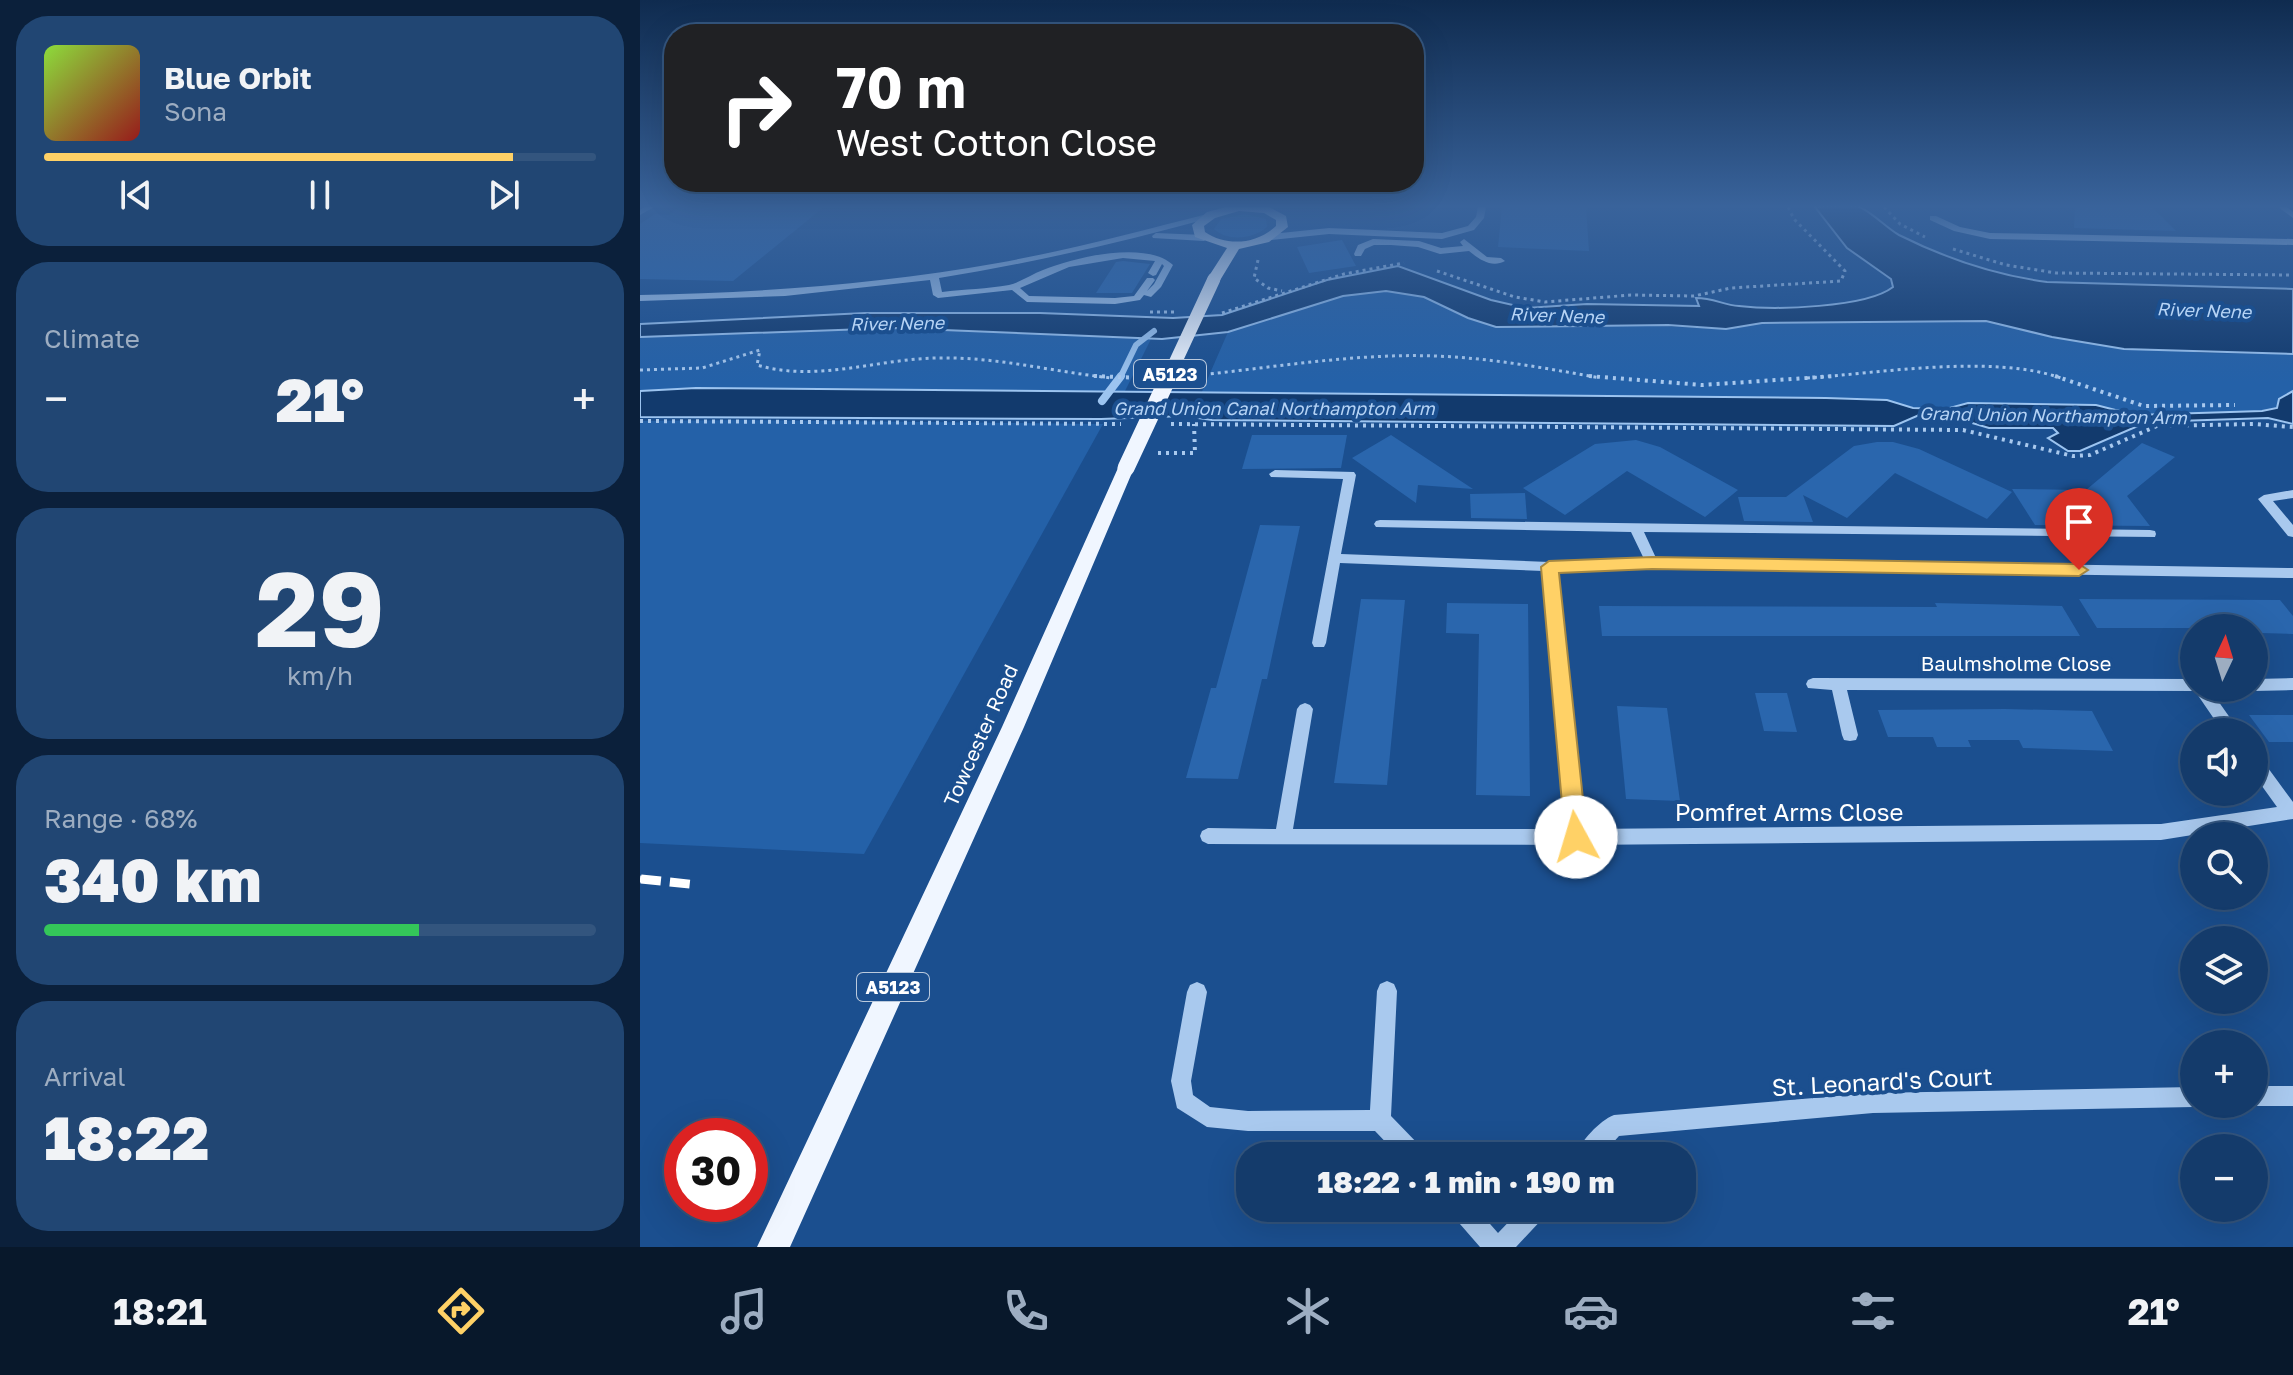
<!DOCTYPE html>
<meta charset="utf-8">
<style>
body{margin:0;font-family:"Golos Text",sans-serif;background:#214673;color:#f1f3f6;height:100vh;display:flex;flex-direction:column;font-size:30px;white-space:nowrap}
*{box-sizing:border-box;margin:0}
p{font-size:26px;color:#9dadc1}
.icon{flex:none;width:44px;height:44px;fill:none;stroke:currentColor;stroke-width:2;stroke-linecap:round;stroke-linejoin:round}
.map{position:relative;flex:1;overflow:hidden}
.panel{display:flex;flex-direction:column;gap:16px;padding:16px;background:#0b203b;width:640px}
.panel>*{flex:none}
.banner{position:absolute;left:24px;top:24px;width:760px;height:168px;border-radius:32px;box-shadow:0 8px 32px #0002,0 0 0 2px #33557e;background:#202124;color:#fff;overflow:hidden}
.needle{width:52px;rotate:4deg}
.controls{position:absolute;left:1540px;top:614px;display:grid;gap:16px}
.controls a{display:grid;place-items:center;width:88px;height:88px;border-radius:50%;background:#143b6b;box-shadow:0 8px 32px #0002,0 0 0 2px #33557e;font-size:40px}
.speed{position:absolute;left:24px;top:1118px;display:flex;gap:16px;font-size:40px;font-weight:700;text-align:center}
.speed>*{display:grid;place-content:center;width:104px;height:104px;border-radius:50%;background:#143b6b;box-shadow:0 8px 32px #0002,0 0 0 2px #33557e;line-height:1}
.speed .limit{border:12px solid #d22;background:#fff;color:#111}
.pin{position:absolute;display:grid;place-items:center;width:68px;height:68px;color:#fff;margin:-82px -34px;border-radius:50% 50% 50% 0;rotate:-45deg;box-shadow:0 0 8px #0007}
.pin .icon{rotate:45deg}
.me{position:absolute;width:88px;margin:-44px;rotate:354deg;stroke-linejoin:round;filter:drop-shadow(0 0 6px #0008)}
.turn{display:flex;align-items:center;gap:28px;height:168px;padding:0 40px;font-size:36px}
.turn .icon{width:104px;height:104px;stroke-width:2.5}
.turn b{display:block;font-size:56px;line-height:68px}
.big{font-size:60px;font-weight:800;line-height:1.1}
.panel .card{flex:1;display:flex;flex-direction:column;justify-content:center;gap:12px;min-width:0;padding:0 28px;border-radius:32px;background:#214673}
.panel .dial{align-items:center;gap:0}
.dial b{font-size:104px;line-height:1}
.song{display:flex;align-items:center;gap:24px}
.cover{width:96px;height:96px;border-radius:12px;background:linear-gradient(135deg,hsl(90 70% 55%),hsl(0 70% 35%))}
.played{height:8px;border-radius:4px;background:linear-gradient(90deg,#ffd166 85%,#33557e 85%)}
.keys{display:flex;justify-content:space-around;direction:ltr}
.heat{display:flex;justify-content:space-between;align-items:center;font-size:44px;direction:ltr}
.charge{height:12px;border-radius:6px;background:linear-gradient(90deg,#34c759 68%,#33557e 0)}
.trip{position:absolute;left:596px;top:1142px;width:460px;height:80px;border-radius:32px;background:#143b6b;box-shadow:0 8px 32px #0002,0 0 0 2px #33557e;font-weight:800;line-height:80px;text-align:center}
.menu{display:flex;height:128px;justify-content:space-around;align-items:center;background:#08182b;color:#9dadc1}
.menu .icon{width:56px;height:56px}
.menu .on{color:#ffd166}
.menu b{font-size:36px;color:#f1f3f6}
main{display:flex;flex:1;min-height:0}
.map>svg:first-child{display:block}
.green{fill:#2461a8}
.water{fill:#123a6d;stroke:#9cc4f0;stroke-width:2}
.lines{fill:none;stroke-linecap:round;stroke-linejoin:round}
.stream-far1{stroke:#9cc4f0;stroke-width:6}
.stream{stroke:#9cc4f0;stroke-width:8}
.building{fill:#2a66ad}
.path-far1{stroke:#a9c9ee;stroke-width:3;stroke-dasharray:3 4;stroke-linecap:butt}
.path{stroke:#a9c9ee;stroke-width:4;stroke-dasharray:3 5;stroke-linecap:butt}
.minor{fill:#a9c9ee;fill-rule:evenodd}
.major{fill:#f0f6ff;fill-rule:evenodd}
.rail-far1{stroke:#fff;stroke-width:7;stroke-dasharray:15 7;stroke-linecap:butt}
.rail{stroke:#fff;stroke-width:9;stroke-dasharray:20 9;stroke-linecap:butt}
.major-bridge-far1{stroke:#f0f6ff;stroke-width:13}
.major-bridge{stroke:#f0f6ff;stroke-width:17}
.route{fill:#ffd166;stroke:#a68842;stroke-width:2}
.labels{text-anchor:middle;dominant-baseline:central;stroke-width:8;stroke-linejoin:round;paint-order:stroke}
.far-water-label{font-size:18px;font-style:italic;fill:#b5d3f5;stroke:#1b4f8f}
.shield{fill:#1b4f8f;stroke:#bbcadd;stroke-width:2}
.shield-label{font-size:18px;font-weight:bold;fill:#fff}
.street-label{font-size:20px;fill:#fff;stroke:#1b4f8f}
.near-street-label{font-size:24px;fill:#fff;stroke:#1b4f8f}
</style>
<main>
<section class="panel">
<div class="card">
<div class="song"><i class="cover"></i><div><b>Blue Orbit</b><p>Sona</p></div></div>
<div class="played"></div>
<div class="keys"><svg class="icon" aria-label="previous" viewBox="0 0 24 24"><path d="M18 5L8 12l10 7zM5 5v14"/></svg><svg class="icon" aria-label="pause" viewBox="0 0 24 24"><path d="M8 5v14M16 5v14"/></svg><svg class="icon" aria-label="next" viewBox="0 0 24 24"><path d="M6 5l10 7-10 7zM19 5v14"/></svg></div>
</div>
<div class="card"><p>Climate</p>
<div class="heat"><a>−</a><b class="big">21°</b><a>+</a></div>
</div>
<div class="card dial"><b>29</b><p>km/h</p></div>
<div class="card"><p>Range · 68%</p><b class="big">340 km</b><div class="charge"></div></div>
<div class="card"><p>Arrival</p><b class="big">18:22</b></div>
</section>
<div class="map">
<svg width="1653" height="1247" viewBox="0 0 1653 1247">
<rect width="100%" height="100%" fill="#1b4f8f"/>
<g class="green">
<path d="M 605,214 L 626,219 L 627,227 C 613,239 588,242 574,229 L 581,219 Z"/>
<path d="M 746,291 L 784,297 L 828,318 L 1086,329 L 1122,323 L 1346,321 L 1561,353 L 1653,354 L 1653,391 L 1639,399 L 1638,407 L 1622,411 L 1495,415 L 1456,405 L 1328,403 L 1306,409 L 1273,408 L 1247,400 L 1186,398 L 561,394 L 588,332 L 703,296 Z"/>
<path d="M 254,328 L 511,339 L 484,393 L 205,388 L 0,391 L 0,337 Z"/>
<path d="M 106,420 L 463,424 L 224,854 L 0,843 L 0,421 Z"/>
</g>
<g class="water">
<path d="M 1175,207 C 1189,207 1206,204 1219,207 C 1228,209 1248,229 1259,235 C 1307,259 1354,275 1407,282 L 1653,289 L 1653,354 L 1484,349 L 1412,337 L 1346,321 L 1122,323 L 1086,329 L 1028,325 L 856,327 L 828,318 L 784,297 L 746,291 L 703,296 L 588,332 L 522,339 L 254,328 L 0,337 L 0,324 L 225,313 L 400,313 L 533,318 L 582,315 L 687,280 L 758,266 L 851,300 L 886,308 L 947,304 L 1059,306 L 1056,298 C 1074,298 1083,305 1099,306 C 1134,310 1226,308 1253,287 L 1251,279 L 1207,248 Z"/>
<path d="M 56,388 L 1186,398 L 1247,400 L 1273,408 L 1306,409 L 1328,403 L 1456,405 L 1495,415 L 1622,411 L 1637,408 L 1639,399 L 1653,391 L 1653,424 L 1628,418 L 1507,422 L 1440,451 L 1428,451 L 1408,438 L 1418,433 L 1413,428 L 1349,428 L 1312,417 L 1279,415 L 1254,426 L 572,420 L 544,416 L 461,419 L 0,417 L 0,391 Z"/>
</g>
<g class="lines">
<path class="stream-far1" d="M 480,378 L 496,345 L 514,331"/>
<path class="stream" d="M 462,401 L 481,376"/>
</g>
<g class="building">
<path d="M 40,207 L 184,207 L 93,281 L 0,279 L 0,224 L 15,214 L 29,215 Z"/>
<path d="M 862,207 L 946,207 L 949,251 L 858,247 Z"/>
<path d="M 1435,207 L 1512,207 L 1536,231 L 1434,228 Z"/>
<path d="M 702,240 L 716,266 L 669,273 L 657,247 Z"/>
<path d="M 483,261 L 510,264 L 492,293 L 456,293 L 476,262 Z"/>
<path d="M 612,435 L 707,435 L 701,468 L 602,469 Z"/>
<path d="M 751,435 L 833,489 L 778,485 L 776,503 L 712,458 Z"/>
<path d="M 996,440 L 1020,447 L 1098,490 L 1065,517 L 987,471 L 925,515 L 883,488 L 955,444 Z"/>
<path d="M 1237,442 L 1253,442 L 1279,449 L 1372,492 L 1347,519 L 1255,473 L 1207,518 L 1163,495 L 1173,522 L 1104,521 L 1098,497 L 1146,497 L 1214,446 Z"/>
<path d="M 1502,443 L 1535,457 L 1487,496 L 1510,526 L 1395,525 L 1372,489 L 1446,490 Z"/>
<path d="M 885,493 L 887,519 L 831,518 L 830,494 Z"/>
<path d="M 620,525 L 660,526 L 627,679 L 622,679 L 598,779 L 546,778 L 571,688 L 576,688 Z"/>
<path d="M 721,599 L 765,600 L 747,785 L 694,783 Z"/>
<path d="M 1439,599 L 1640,600 L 1653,616 L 1653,634 L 1621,633 L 1617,628 L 1457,628 Z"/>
<path d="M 807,603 L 888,604 L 890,796 L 836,795 L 839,634 L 806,633 Z"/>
<path d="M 1295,603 L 1422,606 L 1440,636 L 962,636 L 959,606 L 1297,607 Z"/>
<path d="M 1115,693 L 1147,693 L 1157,732 L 1124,731 Z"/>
<path d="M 977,706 L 1027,708 L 1040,801 L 986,799 Z"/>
<path d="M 1365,709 L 1452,711 L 1473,751 L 1383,748 L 1379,740 L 1328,740 L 1331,747 L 1297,747 L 1293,737 L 1248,737 L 1238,710 Z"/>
<path d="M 1609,715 L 1653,715 L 1653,742 L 1629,742 Z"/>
</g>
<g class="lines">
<g class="path-far1">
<path d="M 1244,207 L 1260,224 L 1285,237"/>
<path d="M 1313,249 L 1366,265 L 1416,273 L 1653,275"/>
<path d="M 618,260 L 614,278 L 628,288 L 642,291"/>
<path d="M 797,271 L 875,297 L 905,302 L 991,295 L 1054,296 L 1091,288 L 1201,281 L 1205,271 L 1154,219 L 1148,207"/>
<path d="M 510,312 L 536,312"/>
<path d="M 582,313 L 704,274 L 764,263"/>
<path d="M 0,370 L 62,368 L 120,350 L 117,365 C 178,383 239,358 300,358 C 359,357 414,372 472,378"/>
<path d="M 550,376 C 631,368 714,353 795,356 C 851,358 905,368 960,378"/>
<path d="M 1167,378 C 1241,373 1352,354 1421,378"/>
</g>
<g class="path">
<path d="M 454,376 L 504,378"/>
<path d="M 949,376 L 1062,385 L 1196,376"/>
<path d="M 1415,376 L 1504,406 L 1595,405"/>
<path d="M 0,421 L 481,424"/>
<path d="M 531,424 L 1323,430 L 1433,456 L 1450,455 L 1517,426 L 1613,424 L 1653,427"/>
<path d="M 518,453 L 555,453 L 554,424"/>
</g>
<g class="minor">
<path d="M 4,207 L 14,207 L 0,215 L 0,210 Z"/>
<path d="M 838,207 L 846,207 L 844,218 L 834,230 L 802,239 L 689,234 L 631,240 L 627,237 L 631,234 L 689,228 L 802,233 L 828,226 L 836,217 Z"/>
<path d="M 1638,207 L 1647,207 L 1653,212 L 1653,218 Z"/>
<path d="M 571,213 L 575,215 L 574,217 C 483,242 392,263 299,278 L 302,292 C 324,289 348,289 369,285 C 381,282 392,274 403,270 C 435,257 506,240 533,265 L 521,287 L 511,297 L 504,295 L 500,300 L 475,304 L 387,302 L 372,290 L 298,298 L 293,295 L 290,280 L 145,296 L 0,301 L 0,295 C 120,293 239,284 358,263 C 430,250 500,231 571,213 ZM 483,258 L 515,261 L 508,273 L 513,276 L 516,275 L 522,264 L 524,266 L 514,284 L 507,291 L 515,280 L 513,278 L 507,278 L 494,296 L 475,298 L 389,296 L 380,288 L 429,267 Z"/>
<path d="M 1290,216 L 1296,216 L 1320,227 L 1350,233 L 1653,239 L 1653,245 L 1350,239 L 1314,231 L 1290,220 Z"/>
<path d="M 516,233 L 564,235 L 568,238 L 564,241 L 513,238 L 512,236 Z"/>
<path d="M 733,239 L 779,241 L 801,248 L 823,246 L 820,242 L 824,239 L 847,257 L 861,258 L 865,261 C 852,268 840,260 829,251 L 800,254 L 778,247 L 751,245 L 734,245 L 725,249 L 721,256 L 715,256 L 714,254 L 718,245 Z"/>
<path d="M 635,470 L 714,472 L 716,475 L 701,554 L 909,562 L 1004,559 L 991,532 L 736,527 L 734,524 L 736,521 L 740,520 L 1510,530 L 1515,531 L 1516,534 L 1515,537 L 1004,532 L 1016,558 L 1653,568 L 1653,578 L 1012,568 L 916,571 L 944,829 L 1521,824 L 1637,807 L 1614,775 L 1614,755 L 1620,757 L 1653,802 L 1653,819 L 1521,840 L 936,845 L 568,844 L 562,841 L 560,836 L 562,831 L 568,828 L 636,829 L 657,709 L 660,705 L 665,703 L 670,705 L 673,709 L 653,829 L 927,829 L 903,571 L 700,563 L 686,643 L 684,647 L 674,647 L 672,643 L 703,479 L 631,477 L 629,474 Z"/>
<path d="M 1653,490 L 1653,498 L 1633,501 L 1653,525 L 1653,537 L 1648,536 L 1618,499 L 1624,495 Z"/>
<path d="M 1173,678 L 1554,679 L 1554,688 L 1569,688 L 1600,732 L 1583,732 L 1555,691 L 1207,690 L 1218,735 L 1216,740 L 1210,741 L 1204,740 L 1202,735 L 1192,690 L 1168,688 L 1166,684 L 1168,680 Z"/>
<path d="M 1653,678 L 1653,690 L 1614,691 L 1608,688 L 1614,688 L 1614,679 Z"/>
<path d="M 747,981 L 754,984 L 757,991 L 751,1116 L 782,1148 L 785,1156 L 759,1156 L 735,1131 L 608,1131 L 567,1127 L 537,1108 L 531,1081 L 547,992 L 550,985 L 557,982 L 564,985 L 567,992 L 551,1081 L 553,1095 L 570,1107 L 608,1111 L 730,1110 L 737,991 L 740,984 Z"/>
<path d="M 1614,1086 L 1653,1086 L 1653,1106 L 1614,1106 L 1608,1104 L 1614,1104 Z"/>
<path d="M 1554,1087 L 1554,1104 L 1561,1104 L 1554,1107 L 1233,1113 L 979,1136 L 961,1156 L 935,1156 C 941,1141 959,1121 974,1115 L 1233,1093 Z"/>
<path d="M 810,1208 L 836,1208 L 858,1233 L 882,1208 L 908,1208 L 905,1216 L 876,1247 L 840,1247 L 813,1216 Z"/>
</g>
<g class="major">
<path d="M 586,207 L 629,207 L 646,216 L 648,227 L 629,242 L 599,249 L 579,282 L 574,283 L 567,279 L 587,248 L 555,237 L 552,225 L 567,212 ZM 599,211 L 624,213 L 636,220 L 636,226 C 617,244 587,247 565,232 L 564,226 L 575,218 Z"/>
<path d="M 486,463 L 494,468 L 384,727 L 150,1247 L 117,1247 L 362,727 L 478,468 Z"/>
</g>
<path class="rail-far1" d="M 0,879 L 20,881"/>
<path class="rail" d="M 1,879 L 58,885"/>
<path class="major-bridge-far1" d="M 528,378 L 574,279"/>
<path class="major-bridge" d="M 486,468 L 529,376"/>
</g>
<linearGradient id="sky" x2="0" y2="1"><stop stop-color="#0f2b4f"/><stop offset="0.54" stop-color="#39639b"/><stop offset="1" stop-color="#39639b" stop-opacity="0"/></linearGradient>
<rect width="1653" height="382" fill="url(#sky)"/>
<path class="route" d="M 1012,557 L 1439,564 L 1448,570 L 1439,576 L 1012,569 L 919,573 L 947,837 L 944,844 L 936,847 L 928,844 L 925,837 L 901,567 L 909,561 Z"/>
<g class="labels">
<g class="far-water-label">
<text transform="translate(1564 310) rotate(2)">River Nene</text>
<text transform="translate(917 315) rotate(2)">River Nene</text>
<text transform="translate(257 323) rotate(-1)">River Nene</text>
<text x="634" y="408">Grand Union Canal Northampton Arm</text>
<text transform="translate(1413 415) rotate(1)">Grand Union Northampton Arm</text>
</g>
<g class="shield">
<rect x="494" y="360" width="72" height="28" rx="6"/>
<rect x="217" y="973" width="72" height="28" rx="6"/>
</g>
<g class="shield-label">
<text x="530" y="374">A5123</text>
<text x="253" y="987">A5123</text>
</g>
<g class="street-label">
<text x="1376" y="663">Baulmsholme Close</text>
<text transform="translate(340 735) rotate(-66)">Towcester Road</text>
</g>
<g class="near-street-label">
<text x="1149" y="811">Pomfret Arms Close</text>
<text transform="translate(1242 1081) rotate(-3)">St. Leonard's Court</text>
</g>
</g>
</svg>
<div class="controls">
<a><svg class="needle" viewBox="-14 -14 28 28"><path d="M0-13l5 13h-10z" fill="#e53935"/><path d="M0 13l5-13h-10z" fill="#9dadc1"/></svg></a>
<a><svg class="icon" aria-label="sound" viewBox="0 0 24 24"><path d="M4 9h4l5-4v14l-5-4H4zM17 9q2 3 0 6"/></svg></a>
<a><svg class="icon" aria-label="search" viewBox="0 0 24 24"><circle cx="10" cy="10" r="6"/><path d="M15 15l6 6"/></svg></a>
<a><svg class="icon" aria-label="layers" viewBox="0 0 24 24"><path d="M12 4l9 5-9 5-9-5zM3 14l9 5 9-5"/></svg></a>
<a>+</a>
<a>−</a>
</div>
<div class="speed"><div class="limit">30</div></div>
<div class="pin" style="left:1439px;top:570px;background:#d93025"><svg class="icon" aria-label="arrive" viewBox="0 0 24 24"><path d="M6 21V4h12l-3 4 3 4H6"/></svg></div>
<svg class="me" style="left:936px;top:837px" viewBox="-20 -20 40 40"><circle r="19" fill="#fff"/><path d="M0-13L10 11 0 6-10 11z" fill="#ffd166"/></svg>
<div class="trip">18:22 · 1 min · 190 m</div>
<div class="banner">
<div class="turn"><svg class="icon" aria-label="right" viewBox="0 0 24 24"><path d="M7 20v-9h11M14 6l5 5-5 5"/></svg><div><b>70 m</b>West Cotton Close</div></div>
</div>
</div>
</main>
<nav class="menu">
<b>18:21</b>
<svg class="icon on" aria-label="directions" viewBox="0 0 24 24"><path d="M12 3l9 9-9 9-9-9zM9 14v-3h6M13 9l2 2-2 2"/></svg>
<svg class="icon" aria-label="music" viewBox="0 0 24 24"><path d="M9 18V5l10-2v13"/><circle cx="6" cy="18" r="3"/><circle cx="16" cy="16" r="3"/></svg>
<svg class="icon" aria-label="phone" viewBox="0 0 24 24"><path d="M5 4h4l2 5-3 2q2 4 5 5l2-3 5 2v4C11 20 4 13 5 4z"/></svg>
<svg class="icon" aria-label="climate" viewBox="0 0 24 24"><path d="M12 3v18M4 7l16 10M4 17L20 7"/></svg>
<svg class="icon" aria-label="car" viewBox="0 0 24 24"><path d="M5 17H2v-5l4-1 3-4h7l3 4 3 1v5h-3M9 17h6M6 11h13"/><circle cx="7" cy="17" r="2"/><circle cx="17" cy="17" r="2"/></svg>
<svg class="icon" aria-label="filters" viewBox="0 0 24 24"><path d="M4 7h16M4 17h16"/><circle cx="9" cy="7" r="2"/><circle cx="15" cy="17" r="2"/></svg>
<b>21°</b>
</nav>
